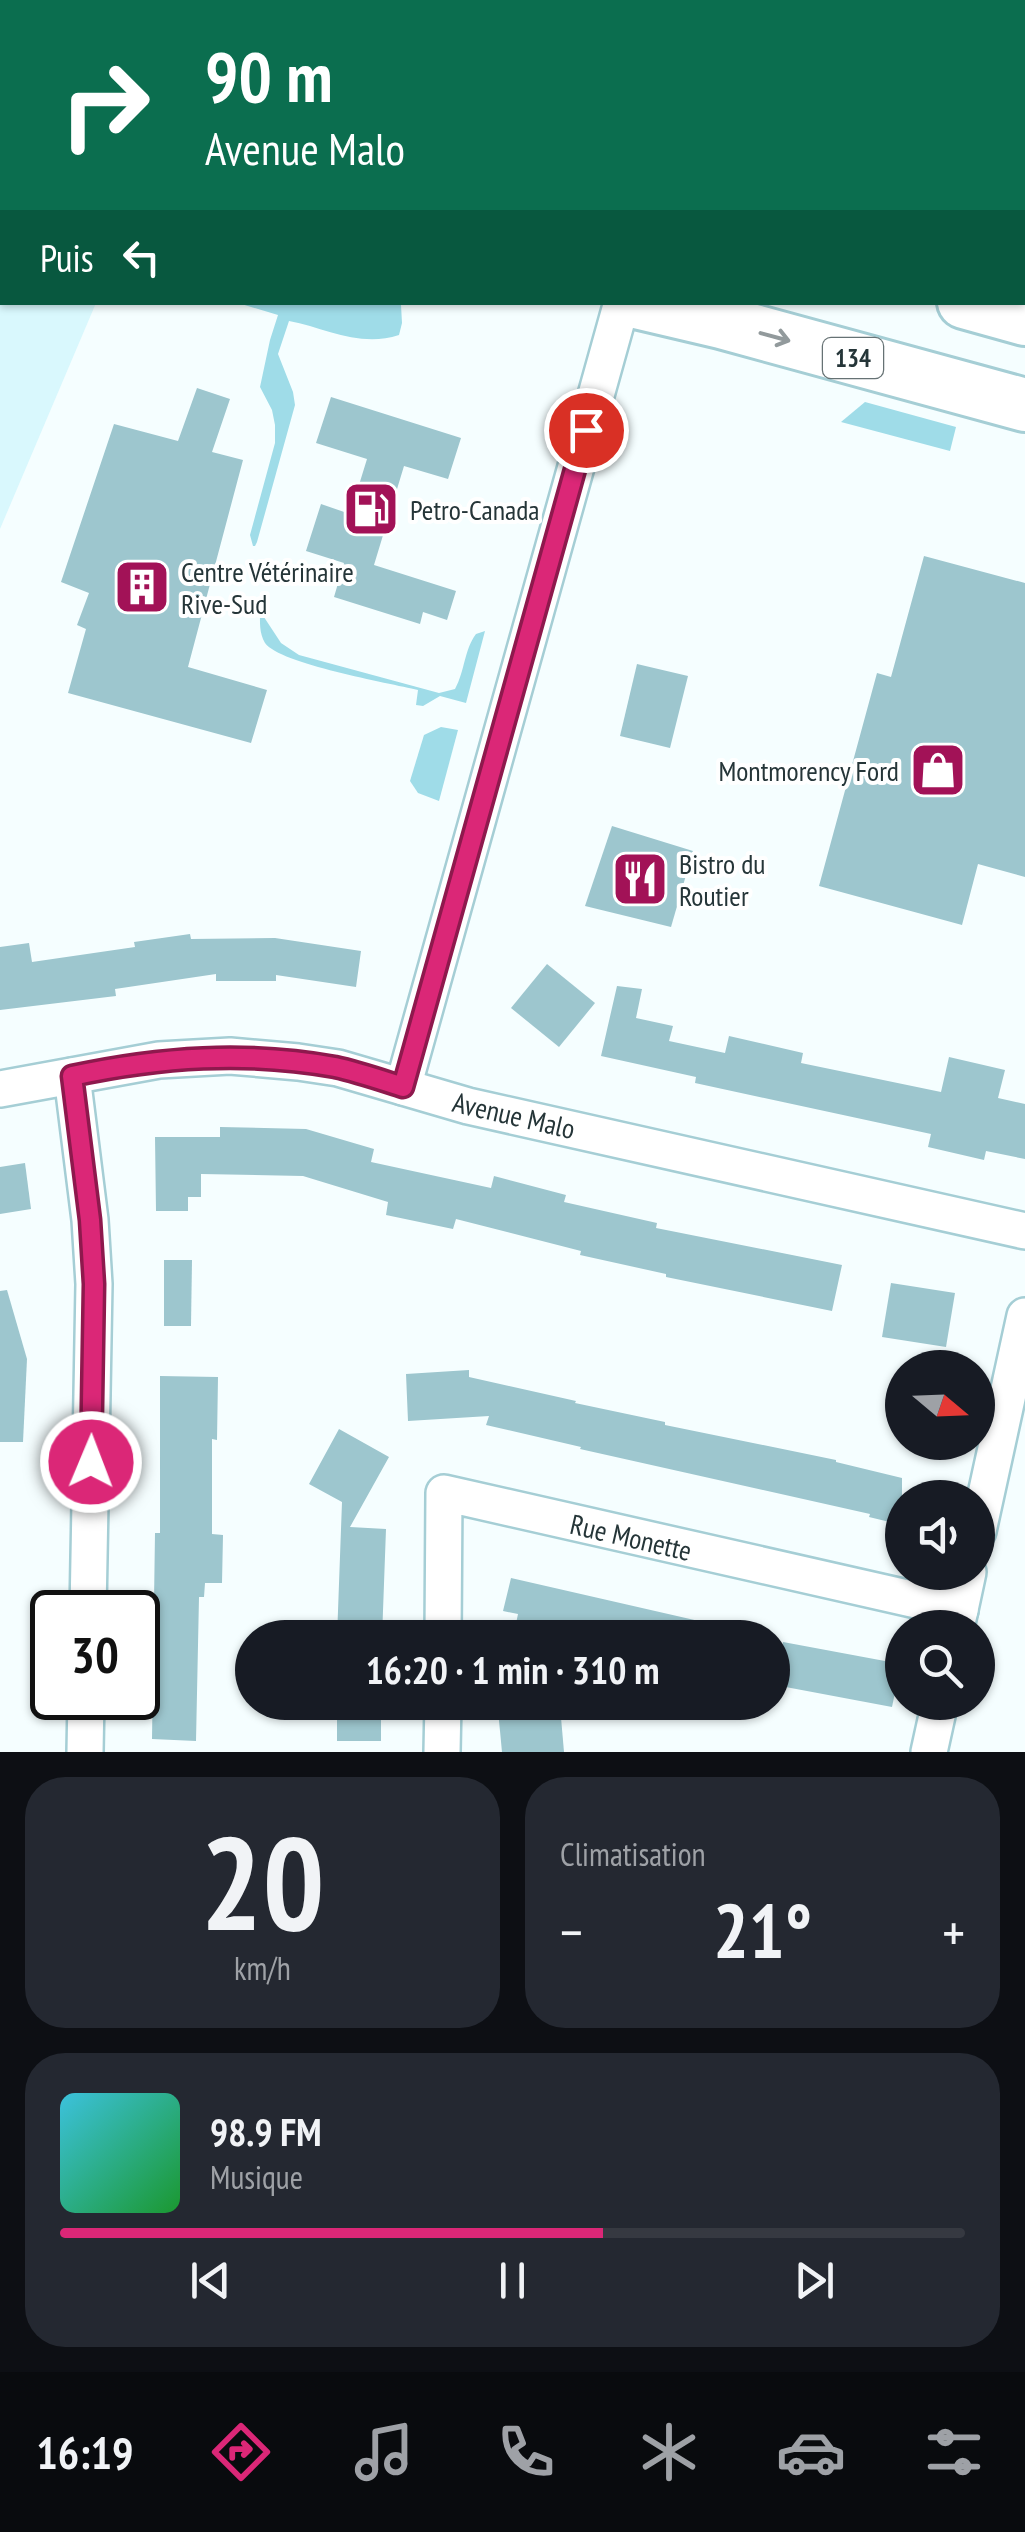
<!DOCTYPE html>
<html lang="fr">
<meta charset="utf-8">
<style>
body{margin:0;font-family:"PT Sans Narrow",sans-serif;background:#242831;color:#f1f3f6;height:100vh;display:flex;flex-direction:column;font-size:38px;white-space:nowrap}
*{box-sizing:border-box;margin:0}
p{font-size:32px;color:#9ea1a6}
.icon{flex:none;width:55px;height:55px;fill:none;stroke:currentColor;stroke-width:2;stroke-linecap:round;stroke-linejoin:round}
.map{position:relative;height:1752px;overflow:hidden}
.drawer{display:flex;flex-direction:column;gap:25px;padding:25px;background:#0d0f14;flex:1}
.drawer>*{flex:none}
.hud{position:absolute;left:0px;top:0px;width:1025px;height:305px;box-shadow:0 2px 8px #0004;background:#0b6e4f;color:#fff;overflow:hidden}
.needle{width:65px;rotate:109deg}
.fabs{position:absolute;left:885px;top:1350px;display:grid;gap:20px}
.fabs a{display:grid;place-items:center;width:110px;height:110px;border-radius:50%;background:#171b24;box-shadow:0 2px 8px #0004;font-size:50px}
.speed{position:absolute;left:30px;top:1590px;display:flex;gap:20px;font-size:50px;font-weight:700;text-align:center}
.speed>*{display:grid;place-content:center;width:130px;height:130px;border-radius:50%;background:#171b24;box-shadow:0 2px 8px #0004;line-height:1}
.speed .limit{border:5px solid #111;border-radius:15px;background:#fff;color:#111}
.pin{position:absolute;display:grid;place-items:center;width:85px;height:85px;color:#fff;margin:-42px;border:5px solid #fff;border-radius:50%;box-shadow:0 2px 10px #0007}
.me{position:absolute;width:110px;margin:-55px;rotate:1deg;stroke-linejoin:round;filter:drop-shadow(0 0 8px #0008)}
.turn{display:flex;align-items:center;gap:35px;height:210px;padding:0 40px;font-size:45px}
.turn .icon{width:130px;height:130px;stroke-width:2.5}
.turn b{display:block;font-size:70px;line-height:85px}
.then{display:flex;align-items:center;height:95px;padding:0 40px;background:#0003;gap:20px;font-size:38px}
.big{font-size:75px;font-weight:700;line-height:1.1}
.drawer .card{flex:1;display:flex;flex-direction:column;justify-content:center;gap:15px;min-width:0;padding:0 35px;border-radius:40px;background:#242831}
.drawer .dial{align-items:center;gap:0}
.dial b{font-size:130px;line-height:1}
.song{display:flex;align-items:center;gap:30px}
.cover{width:120px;height:120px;border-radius:15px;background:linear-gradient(135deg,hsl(190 70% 55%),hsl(130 70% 35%))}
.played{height:10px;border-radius:5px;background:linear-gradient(90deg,#db2777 60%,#363941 60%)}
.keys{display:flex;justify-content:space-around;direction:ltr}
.heat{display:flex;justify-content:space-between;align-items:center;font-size:55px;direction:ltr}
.drawer .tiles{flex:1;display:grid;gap:25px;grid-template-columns:1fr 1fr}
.card:last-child{grid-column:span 2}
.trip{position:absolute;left:235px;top:1620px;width:555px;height:100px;border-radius:50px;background:#171b24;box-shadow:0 2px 8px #0004;font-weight:700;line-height:100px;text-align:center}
.tabs{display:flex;height:160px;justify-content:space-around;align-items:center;background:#090b0e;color:#9ea1a6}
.tabs .icon{width:70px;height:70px}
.tabs .selected{color:#db2777}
.tabs b{font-size:45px;color:#f1f3f6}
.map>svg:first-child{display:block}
.built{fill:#d9f8fd}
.green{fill:#9fdce8}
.building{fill:#9dc6ce}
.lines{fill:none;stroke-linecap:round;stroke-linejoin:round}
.street-casing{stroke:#a5ced5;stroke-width:40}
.primary-casing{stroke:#a5ced5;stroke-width:58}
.street{stroke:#fff;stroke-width:35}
.primary{stroke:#fff;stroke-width:52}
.oneway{stroke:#929a9c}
.route-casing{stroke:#8e194d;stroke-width:25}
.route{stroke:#db2777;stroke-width:18}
.labels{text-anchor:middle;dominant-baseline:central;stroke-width:8;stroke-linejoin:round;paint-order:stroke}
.shield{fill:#fff;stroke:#667274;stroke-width:2.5}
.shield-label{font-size:25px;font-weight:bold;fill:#253538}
.poi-label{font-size:28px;fill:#253538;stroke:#fff;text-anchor:start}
.street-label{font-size:28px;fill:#253538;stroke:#fff}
</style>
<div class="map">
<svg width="1025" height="1752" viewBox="0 0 1025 1752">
<rect width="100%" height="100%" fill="#f5feff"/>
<g class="built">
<path d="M 117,0 L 1025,0 L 1025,259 L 1022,259 L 1022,2 L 126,2 Z"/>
<path d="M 0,198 L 2,198 L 2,302 L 96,303 L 0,529 Z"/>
</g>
<g class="green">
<path d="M 391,302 L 401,305 L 402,323 L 399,335 C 360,348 326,328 289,321 L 278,354 L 293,392 L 295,405 L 257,542 L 255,546 L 253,546 L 250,535 L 275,443 L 275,425 L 272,410 L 260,387 L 270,340 L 278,315 L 238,303 Z"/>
<path d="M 865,402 L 956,427 L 950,451 L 841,422 Z"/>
<path d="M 260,611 L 281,643 L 299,655 L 439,693 L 455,689 C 465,671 464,650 476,634 L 485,631 L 466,703 L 440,696 L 423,706 L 416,705 L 418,690 C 389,683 280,664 265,643 C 259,633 260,622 260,611 Z"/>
<path d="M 441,727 L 458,730 L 439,801 L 418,793 L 410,781 L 424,735 Z"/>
</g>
<g class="building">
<path d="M 197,388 L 230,399 L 212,452 L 243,460 L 188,667 L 267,690 L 251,743 L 68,693 L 86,629 L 77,625 L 89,593 L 61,582 L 114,424 L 178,441 Z"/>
<path d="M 331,397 L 461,438 L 448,479 L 404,466 L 374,565 L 456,591 L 447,620 L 423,612 L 420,624 L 334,597 L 344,563 L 306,551 L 321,504 L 350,514 L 367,459 L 316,443 Z"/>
<path d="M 924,556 L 1025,583 L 1025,877 L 978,864 L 962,925 L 819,886 L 877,673 L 891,677 Z"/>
<path d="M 637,664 L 688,676 L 670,748 L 620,736 Z"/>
<path d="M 612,826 L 693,851 L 671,927 L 585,906 Z"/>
<path d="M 190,934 L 191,939 L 275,938 L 361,951 L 356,987 L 276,975 L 276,981 L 216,981 L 216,974 L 115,989 L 116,996 L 0,1010 L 0,947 L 29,943 L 32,962 L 135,947 L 134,942 Z"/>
<path d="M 547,964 L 595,1003 L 559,1047 L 511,1008 Z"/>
<path d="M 617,986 L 642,989 L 636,1018 L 673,1026 L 669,1041 L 725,1053 L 729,1036 L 803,1053 L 801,1063 L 941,1092 L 949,1057 L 1005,1070 L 998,1098 L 1025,1104 L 1025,1159 L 986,1151 L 984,1160 L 928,1147 L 931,1134 L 695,1083 L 696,1077 L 601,1056 Z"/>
<path d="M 220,1127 L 306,1129 L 374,1149 L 371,1162 L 491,1188 L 494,1176 L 566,1195 L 564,1202 L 657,1223 L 656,1228 L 842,1265 L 832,1311 L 666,1277 L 666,1274 L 580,1255 L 581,1251 L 456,1219 L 453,1229 L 386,1215 L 388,1202 L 303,1176 L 201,1174 L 201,1197 L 188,1197 L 188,1211 L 156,1211 L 155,1137 L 220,1137 Z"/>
<path d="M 25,1163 L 31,1209 L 0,1214 L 0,1167 Z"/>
<path d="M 164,1260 L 192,1260 L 191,1326 L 164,1326 Z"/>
<path d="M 891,1283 L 955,1293 L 946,1347 L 882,1337 Z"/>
<path d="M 7,1290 L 27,1359 L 23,1442 L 0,1442 L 0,1291 Z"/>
<path d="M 469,1370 L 469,1377 L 576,1401 L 575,1403 L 665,1422 L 665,1425 L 836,1460 L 836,1462 L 902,1478 L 902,1525 L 869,1517 L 870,1514 L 580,1449 L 581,1447 L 486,1425 L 489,1416 L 408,1421 L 406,1374 Z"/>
<path d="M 160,1376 L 218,1377 L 217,1440 L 212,1439 L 212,1534 L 223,1535 L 222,1583 L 205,1583 L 204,1597 L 199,1597 L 196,1741 L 152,1739 L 155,1533 L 160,1533 Z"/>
<path d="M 339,1429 L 389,1457 L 350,1527 L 386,1529 L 382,1638 L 337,1638 L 342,1502 L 309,1484 Z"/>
<path d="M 511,1578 L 725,1627 L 724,1638 L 513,1638 L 518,1614 L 503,1611 Z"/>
<path d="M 783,1642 L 901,1664 L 892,1707 L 775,1685 Z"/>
<rect x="337" y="1702" width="44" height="39"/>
<path d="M 560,1706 L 564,1752 L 502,1752 L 498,1710 Z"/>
</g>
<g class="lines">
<g class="street-casing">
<g id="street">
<path d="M 72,1076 L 90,1220 L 94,1284 L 88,1612"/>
<path d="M 403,1087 L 622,302"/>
<path d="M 0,1089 L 159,1060 L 230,1056 L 298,1062 L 338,1068 L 468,1106 L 1025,1231"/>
<path d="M 978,1531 L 1025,1316"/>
<path d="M 956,1628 L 968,1572"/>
<path d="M 443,1638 L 444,1493 L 960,1610"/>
<path d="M 85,1752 L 86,1698"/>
<path d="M 442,1752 L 443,1702"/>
<path d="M 929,1752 L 940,1702"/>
</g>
</g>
<g class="primary-casing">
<g id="primary">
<path d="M 0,40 L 2,41"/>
<path d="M 0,136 L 2,137"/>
<path d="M 636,302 L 721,322 L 1025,405"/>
<path d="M 964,302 L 1025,319"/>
</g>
</g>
<use href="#street" class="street"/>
<use href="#primary" class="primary"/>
</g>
<defs><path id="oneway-shaft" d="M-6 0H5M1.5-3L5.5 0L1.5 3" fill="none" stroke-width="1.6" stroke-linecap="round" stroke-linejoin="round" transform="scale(2.5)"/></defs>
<use class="oneway" href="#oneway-shaft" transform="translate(775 337) rotate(15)"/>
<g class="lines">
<g class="route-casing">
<path id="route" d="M 91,1462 L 94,1284 L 90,1220 L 72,1076 C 160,1057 246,1051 335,1067 C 358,1072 381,1080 403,1087 L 586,430"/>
</g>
<use href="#route" class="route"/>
</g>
<defs>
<g id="fuel-square" transform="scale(2.875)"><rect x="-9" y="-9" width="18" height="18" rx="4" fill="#a21257" stroke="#fff"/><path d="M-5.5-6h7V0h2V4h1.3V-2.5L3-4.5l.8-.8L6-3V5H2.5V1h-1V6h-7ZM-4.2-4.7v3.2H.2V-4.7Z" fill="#fff"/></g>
<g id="building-square" transform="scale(2.875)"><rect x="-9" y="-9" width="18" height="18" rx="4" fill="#a21257" stroke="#fff"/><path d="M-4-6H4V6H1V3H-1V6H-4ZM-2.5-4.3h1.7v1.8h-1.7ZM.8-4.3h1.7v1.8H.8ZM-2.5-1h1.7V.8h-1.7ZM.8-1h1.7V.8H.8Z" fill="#fff"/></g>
<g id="shop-square" transform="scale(2.875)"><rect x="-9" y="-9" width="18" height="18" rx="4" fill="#a21257" stroke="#fff"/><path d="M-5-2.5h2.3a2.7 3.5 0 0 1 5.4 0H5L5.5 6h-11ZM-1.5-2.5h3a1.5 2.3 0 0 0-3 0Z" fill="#fff"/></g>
<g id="restaurant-square" transform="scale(2.875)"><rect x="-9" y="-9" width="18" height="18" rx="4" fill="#a21257" stroke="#fff"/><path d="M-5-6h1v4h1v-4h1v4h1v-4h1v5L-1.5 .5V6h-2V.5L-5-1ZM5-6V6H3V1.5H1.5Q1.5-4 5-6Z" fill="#fff"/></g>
</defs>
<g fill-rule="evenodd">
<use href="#fuel-square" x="371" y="509"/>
<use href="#building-square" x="142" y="587"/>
<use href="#shop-square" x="938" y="770"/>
<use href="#restaurant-square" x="640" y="879"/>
</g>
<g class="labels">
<rect class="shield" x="823" y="338" width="60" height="40" rx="8"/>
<g class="shield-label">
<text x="853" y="358">134</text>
</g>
<g class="poi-label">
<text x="410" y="509">Petro-Canada</text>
<text x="181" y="571">Centre Vétérinaire<tspan x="181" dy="32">Rive-Sud</tspan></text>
<text x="899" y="770" text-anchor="end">Montmorency Ford</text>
<text x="679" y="863">Bistro du<tspan x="679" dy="32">Routier</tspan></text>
</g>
<g class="street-label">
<text transform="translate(514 1115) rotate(13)">Avenue Malo</text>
<text transform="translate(631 1537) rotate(13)">Rue Monette</text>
</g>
</g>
</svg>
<div class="fabs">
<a><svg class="needle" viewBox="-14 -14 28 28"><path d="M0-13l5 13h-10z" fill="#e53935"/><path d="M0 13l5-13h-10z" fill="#9ea1a6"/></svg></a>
<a><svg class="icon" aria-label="sound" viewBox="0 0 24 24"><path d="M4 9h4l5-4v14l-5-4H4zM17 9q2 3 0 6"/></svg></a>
<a><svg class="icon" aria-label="search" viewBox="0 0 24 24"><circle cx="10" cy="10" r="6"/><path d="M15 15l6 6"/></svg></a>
</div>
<div class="speed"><div class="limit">30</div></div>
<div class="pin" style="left:586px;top:430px;background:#d93025"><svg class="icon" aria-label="arrive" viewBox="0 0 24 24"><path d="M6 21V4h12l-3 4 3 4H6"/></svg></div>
<svg class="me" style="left:91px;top:1462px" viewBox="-20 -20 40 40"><circle r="17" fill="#db2777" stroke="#fff" stroke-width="3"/><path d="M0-11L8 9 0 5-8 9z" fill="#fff"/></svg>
<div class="trip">16:20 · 1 min · 310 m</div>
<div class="hud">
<div class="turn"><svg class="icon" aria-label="right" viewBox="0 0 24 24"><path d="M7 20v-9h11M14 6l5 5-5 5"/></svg><div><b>90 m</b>Avenue Malo</div></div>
<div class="then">Puis<svg class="icon" aria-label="left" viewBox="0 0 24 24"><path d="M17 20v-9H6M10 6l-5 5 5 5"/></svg></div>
</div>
</div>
<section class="drawer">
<div class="tiles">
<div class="card dial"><b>20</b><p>km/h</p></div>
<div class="card"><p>Climatisation</p>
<div class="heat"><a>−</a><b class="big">21°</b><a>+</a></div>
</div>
<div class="card">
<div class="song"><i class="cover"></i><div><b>98.9 FM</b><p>Musique</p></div></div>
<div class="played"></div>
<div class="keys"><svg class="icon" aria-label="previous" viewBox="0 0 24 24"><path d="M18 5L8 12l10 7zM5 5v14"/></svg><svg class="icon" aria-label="pause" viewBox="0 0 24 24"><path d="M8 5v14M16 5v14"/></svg><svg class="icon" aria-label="next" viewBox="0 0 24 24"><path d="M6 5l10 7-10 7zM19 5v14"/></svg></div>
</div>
</div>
</section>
<nav class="tabs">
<b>16:19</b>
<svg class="icon selected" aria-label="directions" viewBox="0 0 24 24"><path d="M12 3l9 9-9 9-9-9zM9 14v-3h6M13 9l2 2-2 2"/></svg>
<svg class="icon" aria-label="music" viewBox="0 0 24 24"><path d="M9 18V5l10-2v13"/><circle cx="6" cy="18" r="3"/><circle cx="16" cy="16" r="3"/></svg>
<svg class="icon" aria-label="phone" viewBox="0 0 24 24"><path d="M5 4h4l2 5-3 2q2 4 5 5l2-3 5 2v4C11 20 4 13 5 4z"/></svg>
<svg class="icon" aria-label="climate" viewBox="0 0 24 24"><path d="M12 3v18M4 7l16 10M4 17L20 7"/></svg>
<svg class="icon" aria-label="car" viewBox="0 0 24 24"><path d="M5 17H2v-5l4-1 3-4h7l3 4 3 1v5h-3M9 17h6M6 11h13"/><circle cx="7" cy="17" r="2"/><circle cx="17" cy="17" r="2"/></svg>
<svg class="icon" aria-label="filters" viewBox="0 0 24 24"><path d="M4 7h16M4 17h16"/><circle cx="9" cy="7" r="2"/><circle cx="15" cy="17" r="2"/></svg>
</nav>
